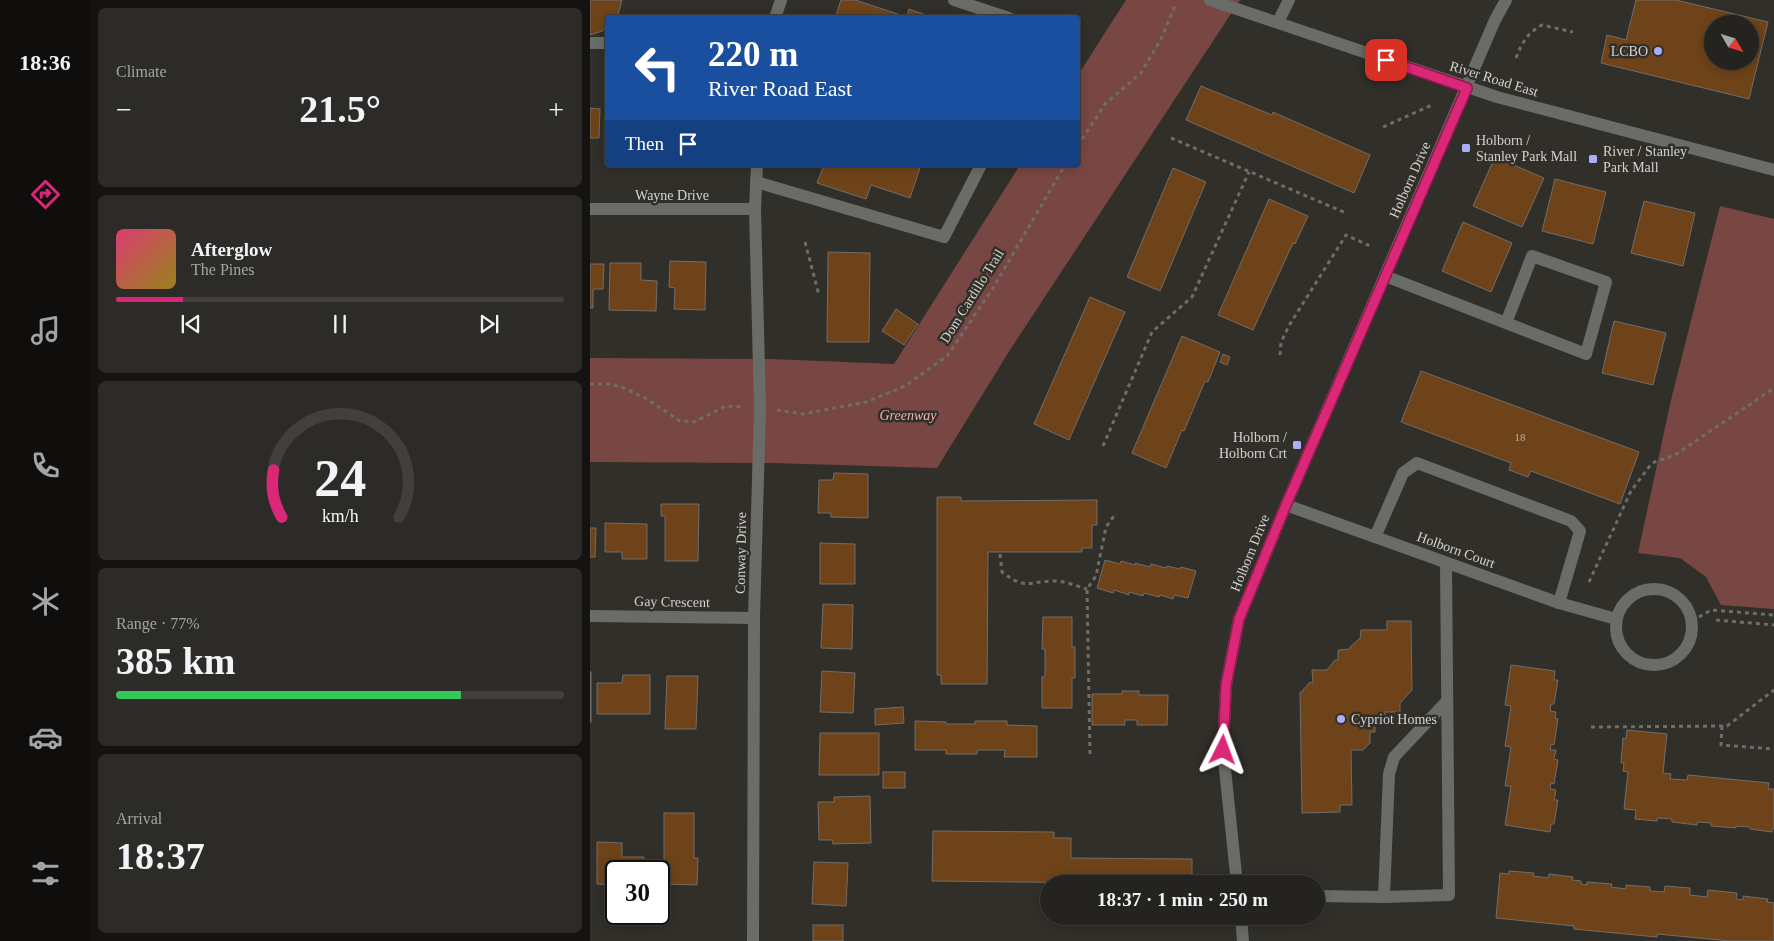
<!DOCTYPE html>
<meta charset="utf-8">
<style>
body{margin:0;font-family:Georgia,serif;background:#2d2b28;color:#f1f3f6;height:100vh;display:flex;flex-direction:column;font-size:19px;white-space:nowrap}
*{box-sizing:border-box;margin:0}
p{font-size:16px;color:#a3a4a4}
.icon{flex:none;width:28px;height:28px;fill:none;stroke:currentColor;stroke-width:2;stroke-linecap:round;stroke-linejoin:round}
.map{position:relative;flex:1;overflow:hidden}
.panel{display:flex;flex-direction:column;gap:8px;padding:8px;background:#141311;width:500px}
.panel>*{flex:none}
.top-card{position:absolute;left:15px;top:15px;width:475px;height:152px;border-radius:5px;box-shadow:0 2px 12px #0003,0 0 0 1px #42403d;background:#1a4fa0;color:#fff;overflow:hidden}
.needle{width:32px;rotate:129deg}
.fabs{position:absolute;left:1114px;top:15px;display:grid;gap:10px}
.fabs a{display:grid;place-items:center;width:55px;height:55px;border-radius:50%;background:#25231f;box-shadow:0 2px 12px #0003,0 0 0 1px #42403d;font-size:25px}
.speed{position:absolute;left:15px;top:860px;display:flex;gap:10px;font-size:25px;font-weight:700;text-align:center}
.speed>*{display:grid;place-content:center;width:65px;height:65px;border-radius:50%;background:#25231f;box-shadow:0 2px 12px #0003,0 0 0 1px #42403d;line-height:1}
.speed .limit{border:2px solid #111;border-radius:8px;background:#fff;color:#111}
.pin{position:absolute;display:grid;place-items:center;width:42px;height:42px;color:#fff;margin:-21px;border-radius:10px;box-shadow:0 2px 8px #0006}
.me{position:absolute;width:55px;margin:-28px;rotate:3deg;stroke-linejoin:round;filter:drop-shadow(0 0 4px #0008)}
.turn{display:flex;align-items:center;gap:18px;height:105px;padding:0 20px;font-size:22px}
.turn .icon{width:65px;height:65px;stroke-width:2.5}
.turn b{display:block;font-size:35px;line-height:42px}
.then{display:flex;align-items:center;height:48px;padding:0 20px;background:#0003;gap:10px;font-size:19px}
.big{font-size:38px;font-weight:700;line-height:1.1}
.panel .card{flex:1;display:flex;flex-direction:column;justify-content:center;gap:8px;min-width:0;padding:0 18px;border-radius:8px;background:#2d2b28}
.panel .dial{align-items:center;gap:0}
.dial svg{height:130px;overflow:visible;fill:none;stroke:#42403d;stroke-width:7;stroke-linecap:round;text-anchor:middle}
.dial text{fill:#f1f3f6;stroke:none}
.song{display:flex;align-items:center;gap:15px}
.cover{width:60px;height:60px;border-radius:8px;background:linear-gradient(135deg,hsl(340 70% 55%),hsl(50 70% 35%))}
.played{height:5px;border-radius:2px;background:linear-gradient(90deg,#db2777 15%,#42403d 15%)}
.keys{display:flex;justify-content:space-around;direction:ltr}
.heat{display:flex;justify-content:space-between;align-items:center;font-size:28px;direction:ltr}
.charge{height:8px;border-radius:4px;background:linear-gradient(90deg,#34c759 77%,#42403d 0)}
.trip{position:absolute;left:450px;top:875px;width:285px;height:50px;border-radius:25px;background:#25231f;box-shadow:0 2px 12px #0003,0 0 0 1px #42403d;font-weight:700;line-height:50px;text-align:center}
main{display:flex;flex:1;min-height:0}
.dock{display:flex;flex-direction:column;width:90px;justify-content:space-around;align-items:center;background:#0f0e0c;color:#a3a4a4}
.dock .icon{width:35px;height:35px}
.dock .current{color:#db2777}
.dock b{font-size:22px;color:#f1f3f6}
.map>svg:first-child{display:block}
.green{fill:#794743}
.building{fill:#6e4319;stroke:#736d68;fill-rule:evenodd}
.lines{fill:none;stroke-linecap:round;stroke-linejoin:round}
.path{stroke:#6f6d68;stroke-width:3;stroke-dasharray:4 4;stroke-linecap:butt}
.minor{stroke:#6a6c68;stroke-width:12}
.route-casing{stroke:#8e194d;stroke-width:12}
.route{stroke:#db2777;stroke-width:9}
.poi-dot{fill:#abaffb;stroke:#312f29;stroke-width:2}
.labels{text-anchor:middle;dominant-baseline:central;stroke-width:5;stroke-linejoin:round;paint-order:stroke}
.number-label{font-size:11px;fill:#baafa2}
.poi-label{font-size:14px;fill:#d4d3cf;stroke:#312f29;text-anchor:start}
.street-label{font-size:14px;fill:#d4d3cf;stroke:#312f29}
.park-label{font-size:14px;font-style:italic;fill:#f4b1aa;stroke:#312f29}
</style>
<main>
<nav class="dock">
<b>18:36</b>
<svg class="icon current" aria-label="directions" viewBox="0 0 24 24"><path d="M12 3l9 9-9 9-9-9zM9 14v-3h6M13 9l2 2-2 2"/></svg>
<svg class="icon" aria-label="music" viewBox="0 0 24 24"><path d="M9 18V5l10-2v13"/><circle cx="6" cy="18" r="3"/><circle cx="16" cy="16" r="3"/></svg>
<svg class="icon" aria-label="phone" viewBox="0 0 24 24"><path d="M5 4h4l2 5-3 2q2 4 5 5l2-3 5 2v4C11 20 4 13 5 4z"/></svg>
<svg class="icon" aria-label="climate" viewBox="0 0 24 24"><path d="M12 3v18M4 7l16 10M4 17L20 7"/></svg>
<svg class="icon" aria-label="car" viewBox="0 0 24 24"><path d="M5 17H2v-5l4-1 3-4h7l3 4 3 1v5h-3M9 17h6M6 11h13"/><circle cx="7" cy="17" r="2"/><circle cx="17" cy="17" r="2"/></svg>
<svg class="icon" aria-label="filters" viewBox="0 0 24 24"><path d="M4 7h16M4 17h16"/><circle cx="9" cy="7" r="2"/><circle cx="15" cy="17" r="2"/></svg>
</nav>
<section class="panel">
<div class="card"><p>Climate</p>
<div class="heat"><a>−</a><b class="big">21.5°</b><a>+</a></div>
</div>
<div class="card">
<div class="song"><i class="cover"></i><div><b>Afterglow</b><p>The Pines</p></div></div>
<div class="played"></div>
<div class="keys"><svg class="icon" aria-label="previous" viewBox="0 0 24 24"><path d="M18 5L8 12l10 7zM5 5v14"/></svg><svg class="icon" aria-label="pause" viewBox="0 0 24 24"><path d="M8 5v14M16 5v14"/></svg><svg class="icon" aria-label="next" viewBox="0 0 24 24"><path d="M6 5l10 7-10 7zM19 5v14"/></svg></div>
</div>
<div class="card dial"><svg viewBox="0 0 100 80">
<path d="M14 69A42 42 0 1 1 86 69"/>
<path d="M14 69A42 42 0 0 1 9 40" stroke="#db2777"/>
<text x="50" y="56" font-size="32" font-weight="700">24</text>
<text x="50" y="72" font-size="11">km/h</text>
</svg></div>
<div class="card"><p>Range · 77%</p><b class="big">385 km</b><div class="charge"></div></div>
<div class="card"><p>Arrival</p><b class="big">18:37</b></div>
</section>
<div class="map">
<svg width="1184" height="941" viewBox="0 0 1184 941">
<rect width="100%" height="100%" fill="#312f29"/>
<g class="green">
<path d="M 536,0 L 650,0 L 420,350 L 347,468 L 183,463 L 0,462 L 0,358 L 181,359 L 304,364 L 430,165 L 488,165 L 488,75 Z"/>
<path d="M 1130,206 L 1184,219 L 1184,609 L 1131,605 L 1116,577 L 1090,558 L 1048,553 L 1081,400 Z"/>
</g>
<g class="building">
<path d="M 0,0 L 32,0 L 27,18 L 18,18 L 18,29 L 0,35 Z"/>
<path d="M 251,0 L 265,0 L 317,17 L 319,9 L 345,18 L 245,18 Z"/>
<path d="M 1046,0 L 1086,0 L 1178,22 L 1159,99 L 1011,63 L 1017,35 L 1036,40 ZM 1122,24 L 1160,24 L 1160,61 L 1122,61 Z"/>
<path d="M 611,86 L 682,115 L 683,112 L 780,155 L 764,193 L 596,120 Z"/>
<path d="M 0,108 L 10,109 L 9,138 L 0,138 Z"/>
<path d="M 905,157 L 954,178 L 932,227 L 883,206 Z"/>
<path d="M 234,165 L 331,165 L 320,198 L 281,185 L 276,199 L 227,183 Z"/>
<path d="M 583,168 L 616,182 L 570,291 L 537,277 Z"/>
<path d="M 965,179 L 1016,192 L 1003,244 L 952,231 Z"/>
<path d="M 679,199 L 718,216 L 705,244 L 703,243 L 663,330 L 628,315 Z"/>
<path d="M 1054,201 L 1105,213 L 1093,266 L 1041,253 Z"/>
<path d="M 873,222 L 922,243 L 901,292 L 852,271 Z"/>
<path d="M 238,252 L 280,253 L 279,342 L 237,342 Z"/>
<path d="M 80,261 L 116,262 L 115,310 L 84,309 L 85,288 L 79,287 Z"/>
<path d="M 20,263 L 51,263 L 51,280 L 67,281 L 66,311 L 19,310 Z"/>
<path d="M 0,264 L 14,264 L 13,289 L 3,289 L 3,308 L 0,308 Z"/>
<path d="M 500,297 L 535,312 L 479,440 L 444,424 Z"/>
<path d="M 306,309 L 328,324 L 314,345 L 292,331 Z"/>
<path d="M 1024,321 L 1076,333 L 1063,385 L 1012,373 Z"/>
<path d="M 592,336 L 630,352 L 618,382 L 615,381 L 594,431 L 592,430 L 576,468 L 542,453 Z"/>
<path d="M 633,354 L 640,357 L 637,365 L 630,362 Z"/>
<path d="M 831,371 L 1049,452 L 1030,504 L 941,471 L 938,477 L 919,470 L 921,463 L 811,422 Z"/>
<path d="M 244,473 L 278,474 L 278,518 L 241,517 L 241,513 L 228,513 L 229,480 L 243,480 Z"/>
<path d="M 347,497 L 371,497 L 371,501 L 507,500 L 507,525 L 502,525 L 502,548 L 492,548 L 492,552 L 398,552 L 397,684 L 351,684 L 351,675 L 347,675 Z"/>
<path d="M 71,504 L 109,504 L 108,561 L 75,561 L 75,516 L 71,516 Z"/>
<path d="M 15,523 L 57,524 L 57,559 L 32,559 L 32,552 L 15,552 Z"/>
<path d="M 0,528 L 6,528 L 5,557 L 0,557 Z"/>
<path d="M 230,543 L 265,544 L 265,584 L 230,584 Z"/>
<path d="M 515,560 L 530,564 L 531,561 L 545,565 L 545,563 L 560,567 L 561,564 L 576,568 L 577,566 L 590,569 L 591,567 L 606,571 L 598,598 L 584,595 L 583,599 L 570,595 L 569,597 L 554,593 L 553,596 L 539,592 L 539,595 L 524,590 L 523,593 L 507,588 Z"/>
<path d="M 233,604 L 263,605 L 262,649 L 231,648 Z"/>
<path d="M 453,617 L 482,617 L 482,647 L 485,647 L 485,678 L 482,678 L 482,708 L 452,708 L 452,677 L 455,676 L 455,649 L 452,649 Z"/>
<path d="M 797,621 L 821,621 L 822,690 L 810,703 L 810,712 L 795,712 L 795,716 L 788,723 L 785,723 L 785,732 L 780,732 L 780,743 L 773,750 L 761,750 L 762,805 L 750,805 L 750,812 L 712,813 L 710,692 L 713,692 L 713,690 L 720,682 L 723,683 L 722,670 L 737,670 L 745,660 L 748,660 L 748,650 L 760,649 L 760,647 L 768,640 L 770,639 L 771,630 L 797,630 Z"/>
<path d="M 921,665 L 965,671 L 964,680 L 968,680 L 964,704 L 961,704 L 960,711 L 966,712 L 965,718 L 968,719 L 964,745 L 961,744 L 960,750 L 966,750 L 964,759 L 968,760 L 964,784 L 961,783 L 960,789 L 966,790 L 964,800 L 968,800 L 964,824 L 961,824 L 960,832 L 915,825 L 921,786 L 915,786 L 921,747 L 915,746 L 921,706 L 915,705 Z"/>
<path d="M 232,671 L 265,673 L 263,713 L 230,712 Z"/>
<rect x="0" y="672" width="1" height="50"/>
<path d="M 33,675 L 60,675 L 60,714 L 7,714 L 7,683 L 32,683 Z"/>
<path d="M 77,676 L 108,676 L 106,729 L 75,729 Z"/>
<path d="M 532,691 L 549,691 L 549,695 L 578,695 L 577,725 L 547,725 L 547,720 L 535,720 L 535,725 L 502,725 L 502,694 L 532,694 Z"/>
<path d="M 313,707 L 314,723 L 285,725 L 285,709 Z"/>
<path d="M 325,721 L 356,722 L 356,724 L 385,724 L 385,721 L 417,721 L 417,725 L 447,726 L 447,757 L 414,757 L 415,750 L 387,750 L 387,754 L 356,754 L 356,750 L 325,750 Z"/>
<path d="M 1037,730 L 1077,734 L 1073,773 L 1081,774 L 1080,779 L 1097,780 L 1098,775 L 1179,783 L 1178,789 L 1184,789 L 1184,829 L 1182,829 L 1182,832 L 1160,829 L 1160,827 L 1146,826 L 1146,828 L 1121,826 L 1121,823 L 1107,822 L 1107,825 L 1082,822 L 1082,819 L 1068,818 L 1067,821 L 1045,819 L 1046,810 L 1034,809 L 1038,772 L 1033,771 L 1034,763 L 1031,763 L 1033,738 L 1036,739 Z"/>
<path d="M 230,733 L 289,733 L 289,775 L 229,775 Z"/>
<rect x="293" y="772" width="22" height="16"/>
<path d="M 280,796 L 281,843 L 243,844 L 242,840 L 229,840 L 228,802 L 244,802 L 244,797 Z"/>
<path d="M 74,813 L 104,813 L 104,858 L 108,858 L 107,885 L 74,884 Z"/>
<path d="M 343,831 L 464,832 L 464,838 L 481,838 L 481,858 L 602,859 L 602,884 L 342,881 Z"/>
<path d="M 7,842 L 32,843 L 32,857 L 54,857 L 54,871 L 26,871 L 26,885 L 7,884 Z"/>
<path d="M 224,862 L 258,863 L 256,906 L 222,904 Z"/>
<path d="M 919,871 L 944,873 L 943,876 L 958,878 L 959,874 L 983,877 L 982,880 L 991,881 L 991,884 L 997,885 L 997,882 L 1022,884 L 1021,887 L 1036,889 L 1036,885 L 1060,887 L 1060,891 L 1074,892 L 1075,886 L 1100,888 L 1100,895 L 1117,897 L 1118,890 L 1147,893 L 1146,899 L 1153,900 L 1153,896 L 1178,899 L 1177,902 L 1184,903 L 1184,941 L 1140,941 L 1067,934 L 1067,937 L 984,929 L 984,926 L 906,918 L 910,873 L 919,874 Z"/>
<rect x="223" y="925" width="30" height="16"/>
</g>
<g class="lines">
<g class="path">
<path d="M 926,58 C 932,43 937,33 952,25 L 983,32"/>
<path d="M 793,127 L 842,105"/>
<path d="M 581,138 L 756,213"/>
<path d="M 488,146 L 515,104 L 551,73 L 571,39 L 585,6"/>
<path d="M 215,242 L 229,295"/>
<path d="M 690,355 L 691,342 L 700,324 L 756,235 L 780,246"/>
<path d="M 0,384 L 19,384 L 34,388 L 57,399 L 90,421 L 104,422 L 136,406 L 153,407"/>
<path d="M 187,410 L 214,414 L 276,402 L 315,386 L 357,356 L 403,288 L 475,165"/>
<path d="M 513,446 L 562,332 L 602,297 L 659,172"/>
<path d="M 410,554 L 412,572 C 436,590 437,582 462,581 C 473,580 486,586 497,589"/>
<path d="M 999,582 L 1041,491 L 1062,463 L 1085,455 L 1184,388"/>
<path d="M 1126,620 L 1184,625"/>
<path d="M 1102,621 L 1121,610 L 1184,615"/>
<path d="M 1132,726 L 1131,745 L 1184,749"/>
<path d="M 1001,727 L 1137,726 L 1184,690"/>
<path d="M 500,754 L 497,589 L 506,576 L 516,527 L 526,513"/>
</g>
<g class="minor">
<path d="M 364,0 L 419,18"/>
<path d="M 620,0 L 907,97 L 1184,170"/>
<path d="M 185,18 L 191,0"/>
<path d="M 688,22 L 699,0"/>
<path d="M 0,43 L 18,43"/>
<path d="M 166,182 L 354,237 L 391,165"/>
<path d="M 0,209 L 165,209"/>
<path d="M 795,276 L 996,354 L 1016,282 L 942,256 L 916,323"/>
<path d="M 696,505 L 969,603 L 1026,619"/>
<path d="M 785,537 L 813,473 L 827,463 L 981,521 L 990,531 L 969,603"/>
<circle cx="1064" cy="627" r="38"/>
<path d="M 0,616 L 164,618"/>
<path d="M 647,884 L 633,750 L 636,685 L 649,619 L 696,505 L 905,20 L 916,0"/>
<path d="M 726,896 L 794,897 L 859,895 L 856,563"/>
<path d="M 794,897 L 799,774 L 804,757 L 856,702"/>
<path d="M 651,916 L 653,941"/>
<path d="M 163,941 L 164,618 L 170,408 L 165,209 L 167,165"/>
</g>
</g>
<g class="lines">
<g class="route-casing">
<path id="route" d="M 633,750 L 636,685 L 649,619 L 696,505 L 877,88 L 796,60"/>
</g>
<use href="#route" class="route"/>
</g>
<g class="poi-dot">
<circle cx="1068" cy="51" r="5"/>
<rect x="871" y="143" width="10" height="10" rx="2.5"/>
<rect x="998" y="154" width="10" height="10" rx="2.5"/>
<rect x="702" y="440" width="10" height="10" rx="2.5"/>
<circle cx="751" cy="719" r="5"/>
</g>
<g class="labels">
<g class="number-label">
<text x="930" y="437">18</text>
</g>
<g class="poi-label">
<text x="1058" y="51" text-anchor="end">LCBO</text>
<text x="886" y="140">Holborn /<tspan x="886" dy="16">Stanley Park Mall</tspan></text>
<text x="1013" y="151">River / Stanley<tspan x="1013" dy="16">Park Mall</tspan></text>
<text x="697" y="437" text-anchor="end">Holborn /<tspan x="697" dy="16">Holborn Crt</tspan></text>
<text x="761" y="719">Cypriot Homes</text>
</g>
<g class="street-label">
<text transform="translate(904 79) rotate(17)">River Road East</text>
<text transform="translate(820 180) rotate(-66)">Holborn Drive</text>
<text x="82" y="195">Wayne Drive</text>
<text transform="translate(382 296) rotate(-58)">Dom Cardillo Trail</text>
<text transform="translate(866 550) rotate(20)">Holborn Court</text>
<text transform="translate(151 553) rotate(-89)">Conway Drive</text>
<text transform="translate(660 553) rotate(-68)">Holborn Drive</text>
<text transform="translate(82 602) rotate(1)">Gay Crescent</text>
</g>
<g class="park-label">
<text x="318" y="415">Greenway</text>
</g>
</g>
</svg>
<div class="fabs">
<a><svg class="needle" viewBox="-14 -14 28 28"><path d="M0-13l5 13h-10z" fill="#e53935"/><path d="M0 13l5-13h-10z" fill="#a3a4a4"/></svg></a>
</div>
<div class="speed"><div class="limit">30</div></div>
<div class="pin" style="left:796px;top:60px;background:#d93025"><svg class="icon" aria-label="arrive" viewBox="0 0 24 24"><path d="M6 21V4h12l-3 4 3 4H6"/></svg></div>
<svg class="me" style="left:633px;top:750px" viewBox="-20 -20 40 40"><path d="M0-17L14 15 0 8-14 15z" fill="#db2777" stroke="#fff" stroke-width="4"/></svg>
<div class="trip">18:37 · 1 min · 250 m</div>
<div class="top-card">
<div class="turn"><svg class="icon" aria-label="left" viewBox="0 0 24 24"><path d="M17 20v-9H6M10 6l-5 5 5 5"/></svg><div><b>220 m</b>River Road East</div></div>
<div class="then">Then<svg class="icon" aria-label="arrive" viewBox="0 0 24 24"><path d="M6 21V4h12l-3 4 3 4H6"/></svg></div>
</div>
</div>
</main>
